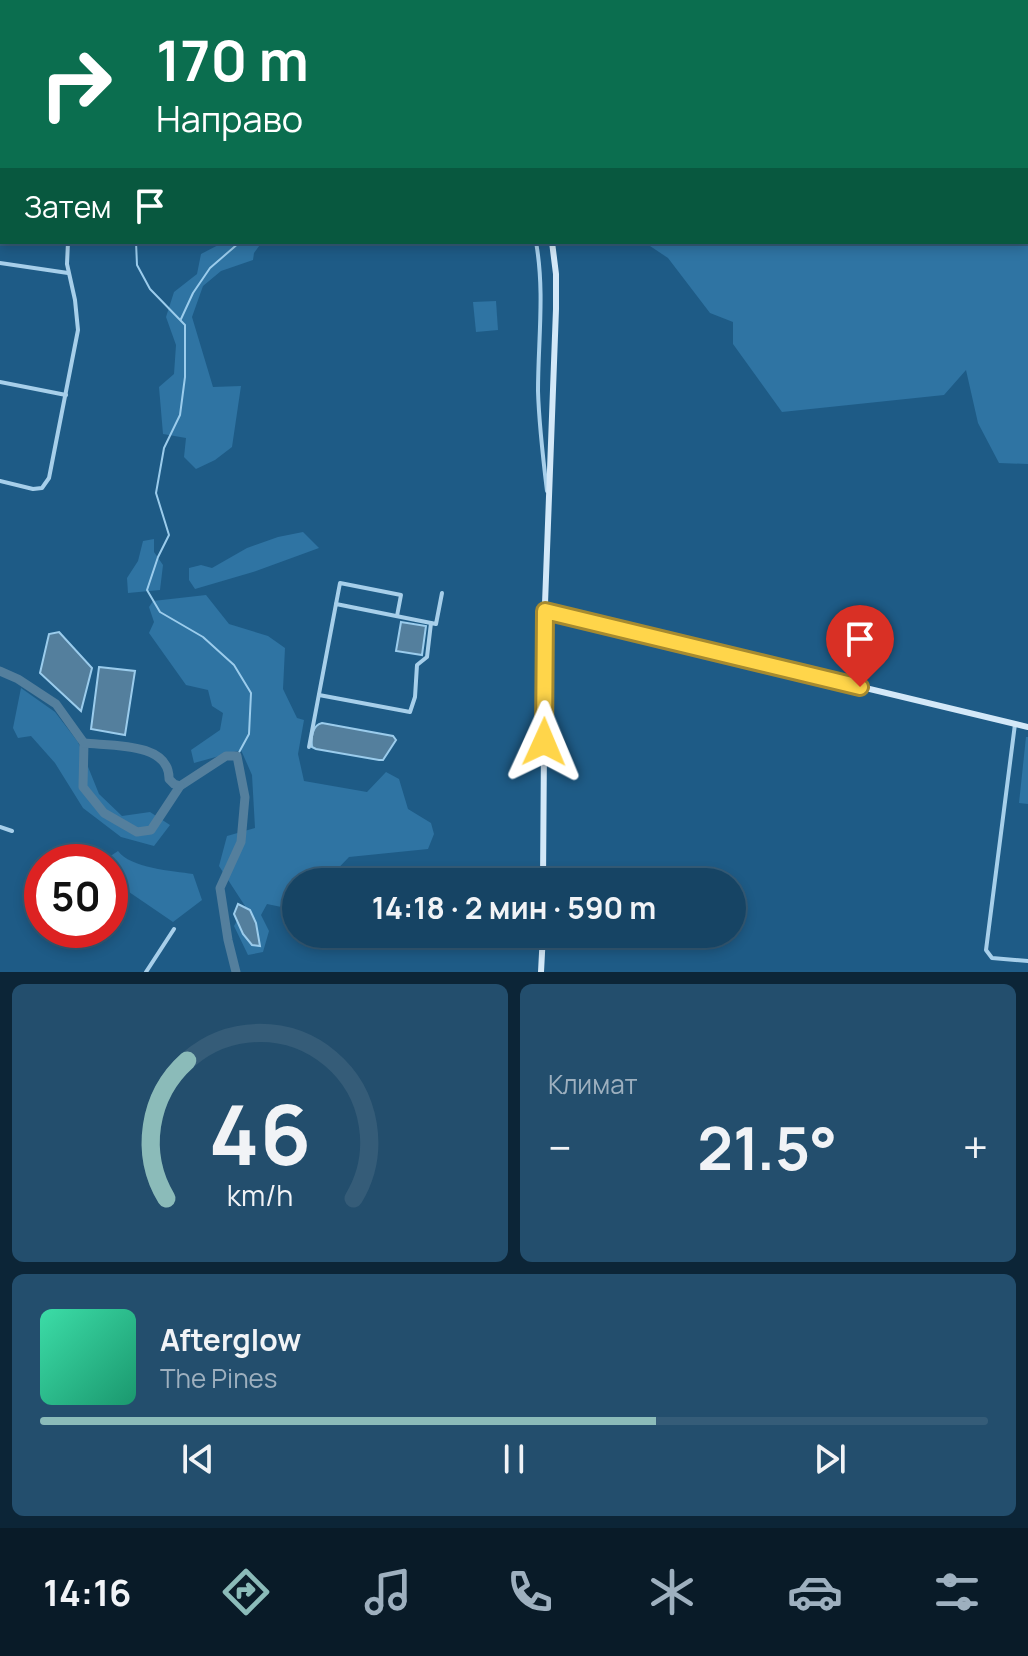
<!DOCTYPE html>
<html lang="ru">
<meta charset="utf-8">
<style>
body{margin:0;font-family:Manrope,sans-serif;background:#234e6d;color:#f1f3f6;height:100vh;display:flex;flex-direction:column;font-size:30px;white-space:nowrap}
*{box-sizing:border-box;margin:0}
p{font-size:26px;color:#9eb0bf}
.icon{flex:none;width:44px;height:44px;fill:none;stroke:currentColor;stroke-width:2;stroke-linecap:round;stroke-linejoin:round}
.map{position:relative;height:972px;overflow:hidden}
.sheet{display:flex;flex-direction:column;gap:12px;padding:12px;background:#0c2537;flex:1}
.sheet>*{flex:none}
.banner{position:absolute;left:0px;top:0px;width:1028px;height:244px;box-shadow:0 4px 12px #0003,0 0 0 2px #355c78;background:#0b6e4f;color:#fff;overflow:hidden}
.speed{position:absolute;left:24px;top:844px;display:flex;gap:16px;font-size:40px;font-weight:700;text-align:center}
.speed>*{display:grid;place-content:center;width:104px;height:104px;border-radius:50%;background:#164464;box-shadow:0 4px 12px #0003,0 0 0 2px #355c78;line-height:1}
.speed .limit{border:12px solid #d22;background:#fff;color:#111}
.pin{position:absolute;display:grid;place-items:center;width:68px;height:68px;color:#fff;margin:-82px -34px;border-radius:50% 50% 50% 0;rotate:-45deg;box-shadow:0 0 8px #0007}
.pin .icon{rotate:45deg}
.me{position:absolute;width:88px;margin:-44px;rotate:1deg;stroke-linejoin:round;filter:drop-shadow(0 0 6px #0008)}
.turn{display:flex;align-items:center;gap:28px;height:168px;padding:0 24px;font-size:36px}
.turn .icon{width:104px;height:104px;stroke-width:2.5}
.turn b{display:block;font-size:56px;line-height:68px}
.then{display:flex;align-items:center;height:76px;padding:0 24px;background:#0003;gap:16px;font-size:30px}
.big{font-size:60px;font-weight:700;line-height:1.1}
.sheet .tile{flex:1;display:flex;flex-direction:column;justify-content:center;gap:12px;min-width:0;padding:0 28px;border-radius:12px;background:#234e6d}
.sheet .dial{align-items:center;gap:0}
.dial svg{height:208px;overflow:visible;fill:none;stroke:#355c78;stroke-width:7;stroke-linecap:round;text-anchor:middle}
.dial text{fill:#f1f3f6;stroke:none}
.song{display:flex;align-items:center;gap:24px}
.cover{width:96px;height:96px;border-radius:12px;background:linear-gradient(135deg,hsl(160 70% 55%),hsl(160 70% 35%))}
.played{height:8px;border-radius:4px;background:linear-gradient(90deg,#8bbbb9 65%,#355c78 65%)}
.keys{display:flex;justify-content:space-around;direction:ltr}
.heat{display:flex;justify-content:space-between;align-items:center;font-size:44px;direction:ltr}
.sheet .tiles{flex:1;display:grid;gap:12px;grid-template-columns:1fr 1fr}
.tile:last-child{grid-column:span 2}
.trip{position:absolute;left:282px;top:868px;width:464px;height:80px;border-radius:40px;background:#164464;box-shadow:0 4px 12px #0003,0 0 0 2px #355c78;font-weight:700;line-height:80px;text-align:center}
.tab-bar{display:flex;height:128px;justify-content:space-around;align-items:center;background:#091b28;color:#9eb0bf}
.tab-bar .icon{width:56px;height:56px}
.tab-bar .active{color:#8bbbb9}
.tab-bar b{font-size:36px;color:#f1f3f6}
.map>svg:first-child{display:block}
.green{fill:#2f74a3}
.water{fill:#547f9d;stroke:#9bccec;stroke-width:2}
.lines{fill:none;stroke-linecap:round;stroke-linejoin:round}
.stream{stroke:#9bccec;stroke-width:2}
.river{stroke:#547f9d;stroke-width:9}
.street{stroke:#a7cfea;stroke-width:4}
.secondary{stroke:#d3e8f8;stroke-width:6}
.route-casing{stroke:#a68a30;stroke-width:20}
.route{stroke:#ffd54a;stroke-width:14}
</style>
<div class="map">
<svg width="1028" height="972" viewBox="0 0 1028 972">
<rect width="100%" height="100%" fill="#1e5b86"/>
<g class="green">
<path d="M 527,0 L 1028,0 L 1028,464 L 999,463 L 978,423 L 966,370 L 944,395 L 782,412 L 733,344 L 733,322 L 710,313 L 668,258 L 644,242 L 1026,242 L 1026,2 L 526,2 Z"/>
<path d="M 224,242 L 262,242 L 254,253 L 253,260 L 221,271 L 203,286 L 192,317 L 213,387 L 241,386 L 232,447 L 215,460 L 196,469 L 184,457 L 186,438 L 163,434 L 159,387 L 174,374 L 176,345 L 166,317 L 174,292 L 197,274 L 201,254 Z"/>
<path d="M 496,301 L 498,330 L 476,332 L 473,302 Z"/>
<path d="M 303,532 L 319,548 L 253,572 L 195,589 L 189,580 L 189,568 L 201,565 L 212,568 L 247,548 L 278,537 Z"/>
<path d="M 154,539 L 154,552 L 163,565 L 160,590 L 128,593 L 127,578 L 138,561 L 143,541 Z"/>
<path d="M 206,595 L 229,624 L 268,636 L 285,648 L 283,689 L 297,718 L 304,720 L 298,754 L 304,781 L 367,792 L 386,772 L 399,779 L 408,809 L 431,823 L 434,834 L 428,849 L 349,857 L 325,882 L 296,882 L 296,906 L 291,909 L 267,904 L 261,915 L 269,931 L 263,952 L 248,955 L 234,926 L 245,906 L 219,866 L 227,836 L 255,828 L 252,775 L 241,750 L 194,763 L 191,750 L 220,730 L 223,713 L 212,706 L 208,690 L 186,685 L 149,633 L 154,622 L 149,607 L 153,601 Z"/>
<path d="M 21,688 L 55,712 L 78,742 L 99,794 L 122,816 L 150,812 L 170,825 L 154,846 L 121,837 L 83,808 L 55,763 L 31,736 L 18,738 L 13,728 Z"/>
<path d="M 1026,737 L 1028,737 L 1028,804 L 1019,803 Z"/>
<path d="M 118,851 C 130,868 173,871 193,874 L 202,900 L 173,922 L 110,879 L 110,862 L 87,862 L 92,855 L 103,861 Z"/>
</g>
<g class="water">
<path d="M 401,622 L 426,626 L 422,655 L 396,651 Z"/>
<path d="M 59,632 L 92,668 L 81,711 L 40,673 L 49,634 Z"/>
<path d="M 99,667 L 135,671 L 125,735 L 91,729 Z"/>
<path d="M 322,723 L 393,736 L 396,740 L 383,760 L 379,760 L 316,749 L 312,747 C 311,738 312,725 322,723 Z"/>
<path d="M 238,904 L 250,910 L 256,923 L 260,946 L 252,945 L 243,934 L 234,914 Z"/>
</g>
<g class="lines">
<g class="stream">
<path d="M 141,0 L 142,2"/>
<path d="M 1026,110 L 1028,110"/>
<path d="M 136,242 L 137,265 L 150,289 L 185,325 L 185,377 L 180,415 L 164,448 L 156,493 L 169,535 L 158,557 L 147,590 L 160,612 L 203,637 L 234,665 L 251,693 L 249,734 L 237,756"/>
<path d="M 181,319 L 193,293 L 210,268 L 240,242"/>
</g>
<g class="river">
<path d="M 0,671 L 18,679 L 56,704 L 84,743 L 83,787 L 104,813 L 137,832 L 151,830 L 180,786 L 226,756 L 237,756 L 245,797 L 241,842 L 220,888 L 228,940 L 236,972"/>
<path d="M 84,743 C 111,746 170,742 169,779 L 174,784 L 180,786"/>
</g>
<g class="street">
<path d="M 475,0 L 475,2"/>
<path d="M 89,2 L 89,0"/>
<path d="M 0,4 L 2,5"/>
<path d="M 0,52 L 2,53"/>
<path d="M 0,102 L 2,103"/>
<path d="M 0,203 L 2,204"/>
<path d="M 536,242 C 545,292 538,341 538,391 C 539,425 543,458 547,491"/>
<path d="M 0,263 L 68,273"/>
<path d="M 0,382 L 66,395"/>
<path d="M 0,481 L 33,489 L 42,488 L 49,478 L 78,330 L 75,300 L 67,264 L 68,242"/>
<path d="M 336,604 L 340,583 L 401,595 L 397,616"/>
<path d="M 319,695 L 410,712 L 415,697 L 417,665 L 427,657 L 431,623"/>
<path d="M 1015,724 L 986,950 L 992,958 L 1028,961"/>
<path d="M 309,747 L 336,604 L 436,624 L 442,593"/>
<path d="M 0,827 L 12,831"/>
<path d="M 146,972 L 174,929"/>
</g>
<g class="secondary">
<path d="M 489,0 L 490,2"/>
<path d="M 545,611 L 1028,727"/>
<path d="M 543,882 L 545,604 L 556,309 L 556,274 L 552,242"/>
<path d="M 541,972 L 543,934"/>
</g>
</g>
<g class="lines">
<g class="route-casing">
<path id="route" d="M 544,742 L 545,611 L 860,687"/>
</g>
<use href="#route" class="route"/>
</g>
</svg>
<div class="speed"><div class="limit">50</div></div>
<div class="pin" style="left:860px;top:687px;background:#d93025"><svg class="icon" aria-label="arrive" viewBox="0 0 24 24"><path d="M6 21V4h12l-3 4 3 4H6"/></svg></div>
<svg class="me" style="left:544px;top:742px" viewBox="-20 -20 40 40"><path d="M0-17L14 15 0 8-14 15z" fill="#ffd54a" stroke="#fff" stroke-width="4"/></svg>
<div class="trip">14:18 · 2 мин · 590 m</div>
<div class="banner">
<div class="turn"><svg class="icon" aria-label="right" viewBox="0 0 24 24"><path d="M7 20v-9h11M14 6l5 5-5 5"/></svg><div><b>170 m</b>Направо</div></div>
<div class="then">Затем<svg class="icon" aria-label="arrive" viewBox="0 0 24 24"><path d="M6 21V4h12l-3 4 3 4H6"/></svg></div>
</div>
</div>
<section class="sheet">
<div class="tiles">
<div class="tile dial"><svg viewBox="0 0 100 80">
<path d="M14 69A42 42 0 1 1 86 69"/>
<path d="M14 69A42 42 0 0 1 22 16" stroke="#8bbbb9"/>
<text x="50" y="56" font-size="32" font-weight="700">46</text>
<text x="50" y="72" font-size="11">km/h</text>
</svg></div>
<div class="tile"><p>Климат</p>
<div class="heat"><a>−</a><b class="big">21.5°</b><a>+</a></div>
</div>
<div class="tile">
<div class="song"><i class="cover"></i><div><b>Afterglow</b><p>The Pines</p></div></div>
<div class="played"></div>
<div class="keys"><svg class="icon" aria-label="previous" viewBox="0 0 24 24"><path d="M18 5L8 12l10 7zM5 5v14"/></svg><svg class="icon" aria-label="pause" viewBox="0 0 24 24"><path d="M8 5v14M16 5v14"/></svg><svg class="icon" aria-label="next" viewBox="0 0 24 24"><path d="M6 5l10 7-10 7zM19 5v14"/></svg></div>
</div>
</div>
</section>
<nav class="tab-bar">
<b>14:16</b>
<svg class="icon active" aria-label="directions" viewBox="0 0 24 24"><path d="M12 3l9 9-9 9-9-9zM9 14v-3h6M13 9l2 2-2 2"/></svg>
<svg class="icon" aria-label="music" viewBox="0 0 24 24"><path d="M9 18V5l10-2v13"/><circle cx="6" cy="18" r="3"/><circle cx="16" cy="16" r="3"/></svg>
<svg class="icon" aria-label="phone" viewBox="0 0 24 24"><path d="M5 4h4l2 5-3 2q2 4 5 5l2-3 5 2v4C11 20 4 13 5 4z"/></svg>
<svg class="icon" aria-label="climate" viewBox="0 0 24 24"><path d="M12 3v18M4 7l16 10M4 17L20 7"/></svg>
<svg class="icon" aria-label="car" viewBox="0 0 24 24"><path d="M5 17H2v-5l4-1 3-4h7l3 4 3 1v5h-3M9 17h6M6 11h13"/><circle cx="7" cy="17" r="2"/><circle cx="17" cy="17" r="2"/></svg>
<svg class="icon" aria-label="filters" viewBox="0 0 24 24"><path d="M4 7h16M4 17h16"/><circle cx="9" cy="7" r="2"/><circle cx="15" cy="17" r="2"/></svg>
</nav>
